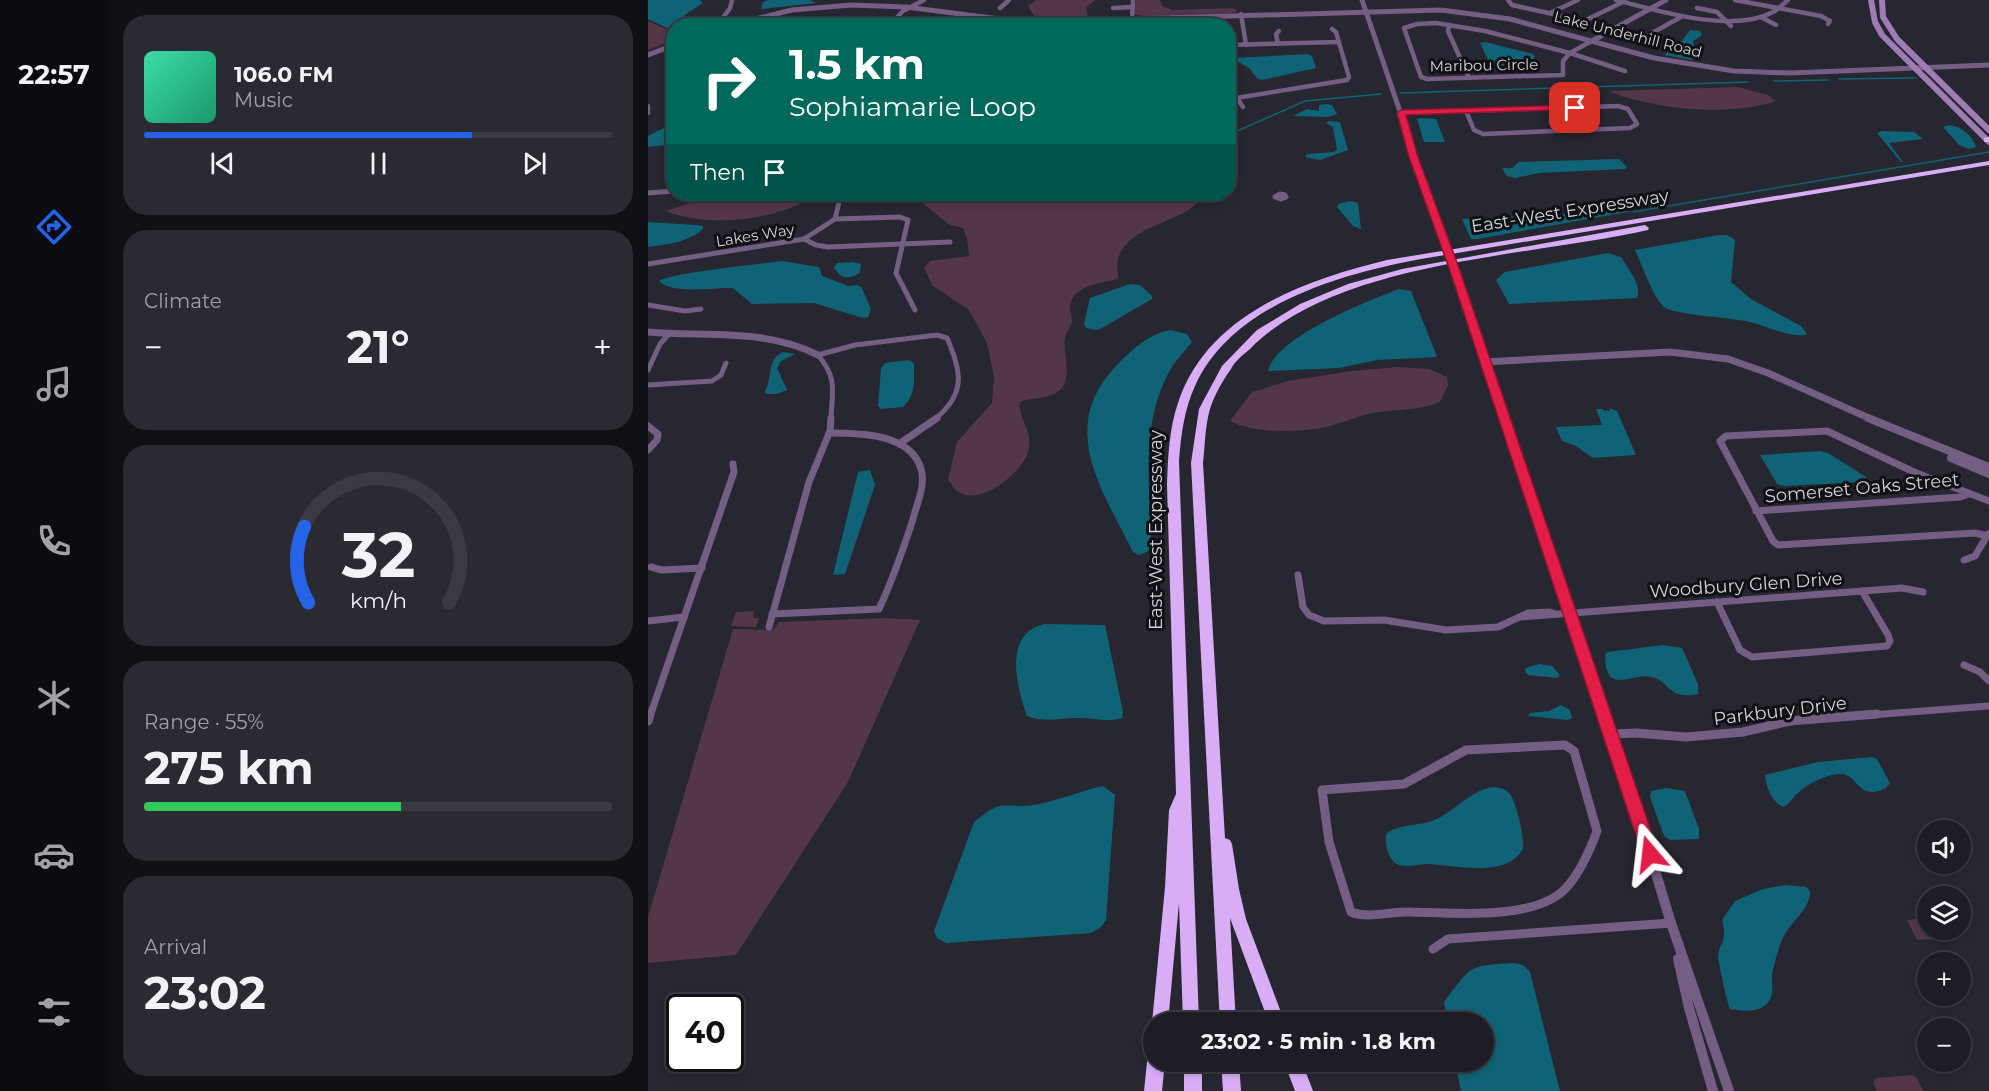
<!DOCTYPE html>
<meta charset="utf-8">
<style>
body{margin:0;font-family:Montserrat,sans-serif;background:#292a32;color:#f1f3f6;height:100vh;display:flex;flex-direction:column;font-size:22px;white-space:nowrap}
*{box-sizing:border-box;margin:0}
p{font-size:20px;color:#a0a2a7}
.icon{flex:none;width:33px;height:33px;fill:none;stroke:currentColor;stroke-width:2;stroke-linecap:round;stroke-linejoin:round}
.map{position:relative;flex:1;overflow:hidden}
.drawer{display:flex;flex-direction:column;gap:15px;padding:15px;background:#0f1014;width:540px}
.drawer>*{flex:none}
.hud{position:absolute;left:18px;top:18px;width:570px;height:183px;border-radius:24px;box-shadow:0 3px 9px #0003,0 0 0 2px #3a3b42;background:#00695c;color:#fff;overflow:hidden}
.fabs{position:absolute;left:1269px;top:820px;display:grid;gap:12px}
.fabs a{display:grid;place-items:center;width:54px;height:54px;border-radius:50%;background:#1c1d25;box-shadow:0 3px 9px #0003,0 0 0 2px #3a3b42;font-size:30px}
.speed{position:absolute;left:18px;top:994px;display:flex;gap:12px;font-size:30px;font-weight:700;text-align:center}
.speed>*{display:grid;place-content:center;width:78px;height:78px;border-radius:50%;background:#1c1d25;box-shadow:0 3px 9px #0003,0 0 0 2px #3a3b42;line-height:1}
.speed .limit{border:3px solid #111;border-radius:9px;background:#fff;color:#111}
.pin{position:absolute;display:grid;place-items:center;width:51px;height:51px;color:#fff;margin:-26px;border-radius:12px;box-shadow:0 3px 9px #0006}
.me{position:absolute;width:66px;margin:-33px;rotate:343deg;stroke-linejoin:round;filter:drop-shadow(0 0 4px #0008)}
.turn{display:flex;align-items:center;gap:21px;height:126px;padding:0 24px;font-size:27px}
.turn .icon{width:78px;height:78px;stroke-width:2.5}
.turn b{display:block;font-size:42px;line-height:51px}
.then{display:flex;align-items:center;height:57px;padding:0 24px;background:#0003;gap:12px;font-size:22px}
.big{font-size:45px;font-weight:700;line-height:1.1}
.drawer .tile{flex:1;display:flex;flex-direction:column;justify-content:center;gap:9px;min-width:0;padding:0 21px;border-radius:24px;background:#292a32}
.drawer .dial{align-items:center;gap:0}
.dial svg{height:156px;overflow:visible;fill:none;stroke:#3a3b42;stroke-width:7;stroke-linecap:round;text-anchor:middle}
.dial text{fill:#f1f3f6;stroke:none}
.song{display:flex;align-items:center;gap:18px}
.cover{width:72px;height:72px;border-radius:9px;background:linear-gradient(135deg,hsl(160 70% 55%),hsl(160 70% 35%))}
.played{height:6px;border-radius:3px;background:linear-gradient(90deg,#2563eb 70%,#3a3b42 70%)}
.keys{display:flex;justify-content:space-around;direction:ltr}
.heat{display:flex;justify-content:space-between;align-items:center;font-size:33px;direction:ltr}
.charge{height:9px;border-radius:4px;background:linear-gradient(90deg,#34c759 55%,#3a3b42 0)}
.trip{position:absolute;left:495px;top:1012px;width:351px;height:60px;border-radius:30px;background:#1c1d25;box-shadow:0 3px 9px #0003,0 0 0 2px #3a3b42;font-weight:700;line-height:60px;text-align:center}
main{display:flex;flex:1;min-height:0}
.menu{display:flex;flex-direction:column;width:108px;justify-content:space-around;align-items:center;background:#0b0c0f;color:#a0a2a7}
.menu .icon{width:42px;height:42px}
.menu .active{color:#2563eb}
.menu b{font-size:27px;color:#f1f3f6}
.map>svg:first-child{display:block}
.green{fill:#543649}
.water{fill:#106376}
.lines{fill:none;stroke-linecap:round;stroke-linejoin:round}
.stream{stroke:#106376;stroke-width:1.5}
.minor-far3{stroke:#745e83;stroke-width:4.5}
.minor-far2{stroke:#745e83;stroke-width:5}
.minor-far1{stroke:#745e83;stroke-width:7}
.minor{stroke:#745e83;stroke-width:9}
.tertiary-far3{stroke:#745e83;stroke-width:5}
.tertiary-far2{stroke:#745e83;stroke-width:7}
.tertiary-far1{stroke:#745e83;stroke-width:8}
.tertiary{stroke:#745e83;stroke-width:10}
.secondary{stroke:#9f7cb6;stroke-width:6}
.motorway{fill:#d8adf6;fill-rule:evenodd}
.tertiary-bridge{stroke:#745e83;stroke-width:7}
.route{fill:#e11d48;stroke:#92132f;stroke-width:1.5}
.labels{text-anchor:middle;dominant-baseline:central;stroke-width:6;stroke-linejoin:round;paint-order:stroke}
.far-street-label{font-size:15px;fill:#d1d2d9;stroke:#101115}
.street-label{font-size:18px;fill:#d1d2d9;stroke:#101115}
</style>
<main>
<nav class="menu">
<b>22:57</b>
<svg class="icon active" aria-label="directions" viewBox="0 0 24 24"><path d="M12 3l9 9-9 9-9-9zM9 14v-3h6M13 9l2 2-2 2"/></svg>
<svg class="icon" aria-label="music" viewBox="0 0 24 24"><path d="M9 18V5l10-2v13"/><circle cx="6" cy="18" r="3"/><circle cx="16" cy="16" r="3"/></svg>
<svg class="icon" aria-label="phone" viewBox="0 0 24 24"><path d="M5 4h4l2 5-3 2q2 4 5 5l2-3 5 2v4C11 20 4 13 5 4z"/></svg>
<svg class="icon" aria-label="climate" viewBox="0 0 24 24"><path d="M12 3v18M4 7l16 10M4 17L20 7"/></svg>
<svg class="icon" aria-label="car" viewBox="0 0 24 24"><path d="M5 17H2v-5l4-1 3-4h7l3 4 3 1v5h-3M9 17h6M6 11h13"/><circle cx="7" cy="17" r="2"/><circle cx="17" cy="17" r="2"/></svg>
<svg class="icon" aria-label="filters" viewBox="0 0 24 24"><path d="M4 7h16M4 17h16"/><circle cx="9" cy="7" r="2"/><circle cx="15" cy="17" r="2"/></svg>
</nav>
<section class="drawer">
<div class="tile">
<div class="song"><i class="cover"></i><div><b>106.0 FM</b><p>Music</p></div></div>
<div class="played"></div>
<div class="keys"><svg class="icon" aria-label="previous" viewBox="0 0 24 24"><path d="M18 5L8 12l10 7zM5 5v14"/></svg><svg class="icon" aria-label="pause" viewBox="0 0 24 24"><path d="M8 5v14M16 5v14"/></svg><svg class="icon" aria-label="next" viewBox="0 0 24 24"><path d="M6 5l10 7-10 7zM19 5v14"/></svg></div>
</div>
<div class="tile"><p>Climate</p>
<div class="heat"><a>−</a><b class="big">21°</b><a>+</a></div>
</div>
<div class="tile dial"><svg viewBox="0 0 100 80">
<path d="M14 69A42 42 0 1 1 86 69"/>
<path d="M14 69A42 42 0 0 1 12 30" stroke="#2563eb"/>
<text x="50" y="56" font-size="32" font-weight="700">32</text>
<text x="50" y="72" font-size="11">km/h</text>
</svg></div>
<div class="tile"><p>Range · 55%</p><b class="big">275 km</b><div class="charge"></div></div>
<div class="tile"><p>Arrival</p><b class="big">23:02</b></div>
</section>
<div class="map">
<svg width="1341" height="1091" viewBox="0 0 1341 1091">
<rect width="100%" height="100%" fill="#262731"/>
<g class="green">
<path d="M 388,0 L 447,0 L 438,8 L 440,18 L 392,19 L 388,19 L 380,6 Z"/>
<path d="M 488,0 L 512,0 L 514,6 L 525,10 L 585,8 L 590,11 L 584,13 L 493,16 L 486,14 Z"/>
<path d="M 0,21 L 25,32 L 25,40 L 0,50 Z"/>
<path d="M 1090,87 L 1120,95 L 1128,101 C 1079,117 1009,110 960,91 Z"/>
<path d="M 129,194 L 162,194 L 166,196 C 127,221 61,228 18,211 L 48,201 Z"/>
<path d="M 268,194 L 554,194 C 544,223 486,220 471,256 C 468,262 470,272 470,279 C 453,283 424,285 422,307 C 422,312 424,316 424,321 C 423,327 418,332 417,337 C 414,353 426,379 411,391 C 401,399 384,397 372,402 C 370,420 386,430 380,452 C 374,473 331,508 309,491 C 306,489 303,483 300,480 L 309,442 L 344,403 L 346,377 L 339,343 L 321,310 L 284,285 L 276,268 L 282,261 L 321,256 L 319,238 L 315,228 L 302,225 L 272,201 Z"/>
<path d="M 750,367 L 781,369 L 799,377 L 800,385 L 792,402 C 774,410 752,409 732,412 C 712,414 694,424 674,428 C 645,432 608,434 582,421 L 604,392 L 640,381 L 703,371 Z"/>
<path d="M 106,611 L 105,618 L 111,618 L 108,627 L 83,626 L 88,612 Z"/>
<path d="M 238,618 L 272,620 L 200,782 L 88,955 L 0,963 L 0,917 L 85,629 L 125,630 L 131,622 Z"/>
<path d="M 1276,918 L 1280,930 L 1282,930 L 1286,939 L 1269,940 L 1259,920 Z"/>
<path d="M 1264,1075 L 1269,1078 L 1275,1091 L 1229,1091 L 1225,1082 L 1228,1078 Z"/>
</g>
<g class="water">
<path d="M 0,0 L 51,0 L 55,3 L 38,14 L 31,22 L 38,25 L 26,26 L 25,31 L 0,19 Z"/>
<path d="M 120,0 L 162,0 L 168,3 L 113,9 L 115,2 Z"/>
<path d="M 1042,30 L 1052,31 L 1054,35 L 1045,41 L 1048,53 L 1044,60 L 1016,55 L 1034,41 Z"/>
<path d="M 837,42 L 885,54 L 887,57 L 884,64 L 843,66 L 832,43 Z"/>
<path d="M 660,54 L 664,56 L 668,68 L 614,80 L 610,79 L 601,68 L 584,58 Z"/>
<path d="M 678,104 L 684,105 L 689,114 L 680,117 L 645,116 L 659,109 L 671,111 L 671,105 Z"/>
<path d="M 25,117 L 25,144 L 0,147 L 0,136 L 22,125 Z"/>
<path d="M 773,118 L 788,119 L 797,142 L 776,142 L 769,119 Z"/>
<path d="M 681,121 L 692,122 L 700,150 L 672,160 L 657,157 L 659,154 L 686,152 L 689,150 L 685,127 L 678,123 Z"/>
<path d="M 1301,125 C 1313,126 1324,135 1328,147 L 1321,149 L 1311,145 L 1295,127 Z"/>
<path d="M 1234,131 L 1266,132 L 1275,139 L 1241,143 L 1255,162 L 1253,162 L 1229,133 Z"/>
<path d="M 971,159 L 979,167 L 977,169 L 891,173 L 867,178 L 859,176 L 854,168 L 864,168 L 871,162 Z"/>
<path d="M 702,201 L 710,203 L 713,229 L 705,226 L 689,207 L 690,204 Z"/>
<path d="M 979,211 L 985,211 L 829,239 L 823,239 L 814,219 Z"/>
<path d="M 0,222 L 48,225 L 55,226 L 55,229 C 39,243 20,244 0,247 Z"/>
<path d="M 1071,235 L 1079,235 L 1087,240 L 1083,282 L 1103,299 L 1153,326 L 1159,334 C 1146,340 1112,323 1097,321 C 1082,318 1023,314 1016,307 C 1006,299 993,263 987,250 Z"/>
<path d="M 960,253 L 973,257 C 980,269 994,284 989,298 L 861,304 L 848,280 L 857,272 Z"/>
<path d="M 134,261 L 171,267 L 174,276 L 200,286 L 210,285 L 214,288 L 223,309 L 220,317 L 215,318 L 166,303 L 104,304 L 85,288 C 66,287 25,295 11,281 C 22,273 114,264 134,261 Z"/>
<path d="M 205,262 L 213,264 L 212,273 C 200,280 192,279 186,267 L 189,263 Z"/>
<path d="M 482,284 L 492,285 L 504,296 L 504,299 L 454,328 L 448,330 L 438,328 L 436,324 L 442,298 Z"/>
<path d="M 751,289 L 763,291 L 789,357 L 729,360 L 691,368 L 620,371 C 629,336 720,301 751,289 Z"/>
<path d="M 522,330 L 539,334 L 544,342 C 536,352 527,361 521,372 C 491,428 503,489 503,550 L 491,555 L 485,552 C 454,489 408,427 470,364 C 486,348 499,335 522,330 Z"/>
<path d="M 135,352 L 147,354 L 133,361 L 129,368 L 139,390 L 129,394 L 118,394 L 117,391 C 125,379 118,359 135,352 Z"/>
<path d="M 261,360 L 266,364 C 266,382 268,394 255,407 L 233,409 L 230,406 L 233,368 L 237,363 Z"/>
<path d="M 961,408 L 969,411 L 988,455 L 945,458 L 928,446 L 914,441 L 908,427 L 954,425 L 948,409 L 955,409 L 956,411 L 962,411 Z"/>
<path d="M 1172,451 L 1180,453 L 1218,477 L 1216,482 L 1135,486 L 1129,484 L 1112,455 Z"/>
<path d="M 222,470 L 227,485 L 197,574 L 185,575 L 210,472 Z"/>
<path d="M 397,624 L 457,625 L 475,712 L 474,718 C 459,723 447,718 431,718 C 413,718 396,723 379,716 C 369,688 354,633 397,624 Z"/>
<path d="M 1015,645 L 1034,648 L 1050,684 L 1050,694 C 1019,700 1023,682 1004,677 C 990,673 974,685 962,677 L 958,668 L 957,654 L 960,652 Z"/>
<path d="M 891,664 L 904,666 L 912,675 L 909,678 L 880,675 L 877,671 L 878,668 Z"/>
<path d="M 913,705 L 922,710 L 924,718 L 920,720 L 880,716 L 882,713 L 901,711 Z"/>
<path d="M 1224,757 L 1229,759 L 1242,783 C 1239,788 1236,789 1231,791 C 1208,797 1209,772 1191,774 C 1176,775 1159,784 1149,794 C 1143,799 1142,804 1135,807 C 1124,802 1118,787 1117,775 L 1170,762 Z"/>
<path d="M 455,786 L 467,795 L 458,920 L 453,927 L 443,933 L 298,943 L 289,938 L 286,931 L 326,822 C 356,797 354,809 386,805 C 409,801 432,791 455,786 Z"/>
<path d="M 846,787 C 852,788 856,788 860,792 C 868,798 876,837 875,848 C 861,879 806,865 779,864 C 770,864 760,868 751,865 C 741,862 735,842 739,833 C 752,824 770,826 784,821 C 806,813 823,789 846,787 Z"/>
<path d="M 1018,788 L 1037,791 L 1051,829 L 1051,839 L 1022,840 L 1016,836 L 1002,797 L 1003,791 Z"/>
<path d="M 1138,885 L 1158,887 L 1162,891 C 1162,911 1143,920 1135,938 C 1131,945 1126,965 1124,974 C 1123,983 1127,992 1121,1001 C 1112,1014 1095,1011 1082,1009 C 1080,1006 1070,961 1070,957 C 1072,939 1080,943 1074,920 L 1087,901 L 1115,889 Z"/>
<path d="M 865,963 L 875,965 L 882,972 L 912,1091 L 813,1091 L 807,1062 L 836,1062 L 836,1023 L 800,1023 L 796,1002 C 824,966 818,966 865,963 Z"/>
</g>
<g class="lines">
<g class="stream">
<path d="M 1191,79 L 1268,78"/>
<path d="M 1126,81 L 1180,80"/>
<path d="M 752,93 L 1100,82"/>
<path d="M 580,135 L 657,101 L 733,94"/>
<path d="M 985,212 L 1341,152"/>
</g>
<g class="minor-far3">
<path d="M 860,0 L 864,5 L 936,21 L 977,1"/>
<path d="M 968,0 C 1010,11 1085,34 1125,12 C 1131,9 1135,4 1140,0"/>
<path d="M 1087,0 L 1173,16 L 1182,21 L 1180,24"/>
<path d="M 352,8 L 361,0"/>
<path d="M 465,8 L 483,7"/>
<path d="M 1049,8 L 1069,12 L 1083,26"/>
<path d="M 902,13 L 930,0"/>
<path d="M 593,14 L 598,45"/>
<path d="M 1113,17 L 1128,25"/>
<path d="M 484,22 L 485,0"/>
<path d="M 788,23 L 837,31 L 922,53 L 915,61 L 915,75 L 779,79 L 773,77 L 756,28 L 769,24 Z"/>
<path d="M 82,25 L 74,19 L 82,8 L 84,0"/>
<path d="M 801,25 L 800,31 L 821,78"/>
<path d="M 136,26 L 194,19 L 243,21"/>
<path d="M 241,26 L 255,11 L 276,0"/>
<path d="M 997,37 L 1033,17"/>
<path d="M 630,44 L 628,34 L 631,31"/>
<path d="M 580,45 L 691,42"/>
<path d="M 922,53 L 977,71"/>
<path d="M 922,53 L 940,43"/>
<path d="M 580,84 L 595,107"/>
<path d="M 588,98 L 699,80 L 701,77 L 688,32 L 684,29"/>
<path d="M 0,106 L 0,113"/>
<path d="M 753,113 L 970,106 L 980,109 L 989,124 L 982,128 L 835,134 L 826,130 L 818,111"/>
</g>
<g class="minor-far2">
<path d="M 0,193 L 26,191"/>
<path d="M 632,194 L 637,195 L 638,197 L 633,199 L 627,197 Z"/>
<path d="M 187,219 L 252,217 L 260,220 L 248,273 L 267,310"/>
<path d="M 156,239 L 168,245 L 180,247 L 302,242"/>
<path d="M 0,264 L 156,239 L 187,219 L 193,194"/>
<path d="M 0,305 L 37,311 L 53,309"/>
<path d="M 0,370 L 12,344 L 21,334"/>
<path d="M 0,385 L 64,381 L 73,375 L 78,363"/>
<path d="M 183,419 C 184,390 190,379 170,355 L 207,345 L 289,335 L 299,338 C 314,372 318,394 287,419"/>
</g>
<g class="minor-far1">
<path d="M 0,426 L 10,434 L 9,440 L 0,450"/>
<path d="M 251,444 L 289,418"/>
<path d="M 1108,511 L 1312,497 L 1321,494"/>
<path d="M 1339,536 L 1327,533 L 1130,545 L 1125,541 L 1072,441 L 1078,436 L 1179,431 L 1266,472 L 1341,501"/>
<path d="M 1316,560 L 1327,556 L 1340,534"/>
<path d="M 3,567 L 14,570 L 54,568"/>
<path d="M 650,575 L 655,607 L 661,615 L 676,621 L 736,620 L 798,630 L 850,627 L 880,613 L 902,612 L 907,614"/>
<path d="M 1069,602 L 1092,650 L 1104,657 L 1239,646 L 1242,641 L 1240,635 L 1214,591"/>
<path d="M 124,614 L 231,609 C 245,579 255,550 265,519 C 269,503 278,485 273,469 C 263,433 210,433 181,433"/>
<path d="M 872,617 L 1254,588 L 1275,592"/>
<path d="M 0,621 L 36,617"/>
<path d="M 121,627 L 161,482 L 182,431 L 183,418"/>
<path d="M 1316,665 L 1332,672 L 1341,681"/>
<path d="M 2,716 L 86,472 L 85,464"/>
<path d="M 1209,716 L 1341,706"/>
</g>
<g class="minor">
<path d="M 0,721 L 2,714"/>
<path d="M 964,734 L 988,733 L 1038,737 L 1095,732 L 1142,721 L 1229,714"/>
<path d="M 917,745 L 926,751 L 949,831 C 942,850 932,873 918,888 C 888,921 804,913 762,912 C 744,911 720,919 703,912 L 681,842 L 674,790 L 756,784 L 818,750 Z"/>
<path d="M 785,949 L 800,939 L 1023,923"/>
</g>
<g class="tertiary-far3">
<path d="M 714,0 L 777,185"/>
<path d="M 79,26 L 144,10 L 203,5 L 258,7 L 375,22 L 793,10 L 862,19 L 1006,58 L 1086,71 L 1142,73 L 1341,65"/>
<path d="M 942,42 L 1018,0"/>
<path d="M 0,55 L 26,45"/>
</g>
<g class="tertiary-far2">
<path d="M 777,184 L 798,245"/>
<path d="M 806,268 L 855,419"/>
<path d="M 0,332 C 58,337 116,328 170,355"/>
<path d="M 836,362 L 1022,352 L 1080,359 L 1120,373 L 1223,419"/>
</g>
<g class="tertiary-far1">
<path d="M 855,418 L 956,716"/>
<path d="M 1220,418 L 1341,467"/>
<path d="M 1303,458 L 1341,474"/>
</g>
<g class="tertiary">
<path d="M 956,714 L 988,808 L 1023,923 L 1081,1091"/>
<path d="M 1030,959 L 1041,1008 L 1065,1091"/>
</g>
<g class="secondary">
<path d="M 1223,0 L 1227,22 L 1234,35 L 1341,142"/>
<path d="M 1234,0 L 1235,17 L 1249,39 L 1341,130"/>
</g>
<g class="motorway">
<path d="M 1341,137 L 1341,142 L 1336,142 L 1336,138 Z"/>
<path d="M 1341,161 L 1341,165 L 773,259 C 693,274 584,304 547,386 C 536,410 533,435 531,461 L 551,1023 L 535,1023 L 531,903 L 520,1023 L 506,1023 L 506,1027 L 504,1023 L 517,887 L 521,810 L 528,794 L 519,484 C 520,457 521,429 530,403 C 559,314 657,280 739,260 Z"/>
<path d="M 997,225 L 1001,228 L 1000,230 C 882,257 689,260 602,349 C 595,355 587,361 583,369 C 575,380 566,396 562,409 C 557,426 557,446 555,463 L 577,838 L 582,840 L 584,844 L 591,889 L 598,919 L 637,1023 L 621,1023 L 582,918 L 588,1023 L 572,1023 L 543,463 L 551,409 L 574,366 L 609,330 L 652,304 L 700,284 L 754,269 Z"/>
<path d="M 506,1055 L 506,1062 L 517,1062 L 514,1091 L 496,1091 L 499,1062 L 502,1057 Z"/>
<rect x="536" y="1062" width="18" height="29"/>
<path d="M 573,1062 L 591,1062 L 593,1091 L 575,1091 Z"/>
<path d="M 636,1062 L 654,1062 L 665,1091 L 647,1091 Z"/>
</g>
<path class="tertiary-bridge" d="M 798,245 L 806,268"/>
</g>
<path class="route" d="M 927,105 L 930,106 L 930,109 L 758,115 L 770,157 L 811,268 L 1011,854 L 1008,859 L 1002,861 L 996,859 L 994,854 L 801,268 L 761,157 L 749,113 L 753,110 Z"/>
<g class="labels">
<g class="far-street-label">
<text transform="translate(980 34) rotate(14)">Lake Underhill Road</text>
<text transform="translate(836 65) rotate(-1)">Maribou Circle</text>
<text transform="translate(107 235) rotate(-9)">Lakes Way</text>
</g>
<g class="street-label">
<text transform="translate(922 211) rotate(-9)">East-West Expressway</text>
<text transform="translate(1214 488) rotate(-5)">Somerset Oaks Street</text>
<text transform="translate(508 530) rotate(-90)">East-West Expressway</text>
<text transform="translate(1098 585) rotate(-4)">Woodbury Glen Drive</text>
<text transform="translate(1132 711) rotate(-7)">Parkbury Drive</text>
</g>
</g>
</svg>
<div class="fabs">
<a><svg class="icon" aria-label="sound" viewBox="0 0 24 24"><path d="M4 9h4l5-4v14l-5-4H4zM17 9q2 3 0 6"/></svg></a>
<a><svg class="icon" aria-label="layers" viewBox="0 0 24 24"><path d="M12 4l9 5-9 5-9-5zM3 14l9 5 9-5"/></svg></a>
<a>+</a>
<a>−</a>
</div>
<div class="speed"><div class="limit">40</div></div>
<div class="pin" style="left:927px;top:108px;background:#d93025"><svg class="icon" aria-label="arrive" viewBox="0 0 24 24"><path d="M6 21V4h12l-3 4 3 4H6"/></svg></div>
<svg class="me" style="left:1002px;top:854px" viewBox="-20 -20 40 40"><path d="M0-17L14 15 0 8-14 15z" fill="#e11d48" stroke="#fff" stroke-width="4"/></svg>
<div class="trip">23:02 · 5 min · 1.8 km</div>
<div class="hud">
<div class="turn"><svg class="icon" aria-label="right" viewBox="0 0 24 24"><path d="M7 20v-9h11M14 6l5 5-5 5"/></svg><div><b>1.5 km</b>Sophiamarie Loop</div></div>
<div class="then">Then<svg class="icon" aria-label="arrive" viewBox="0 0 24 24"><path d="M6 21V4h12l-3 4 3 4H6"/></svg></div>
</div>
</div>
</main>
